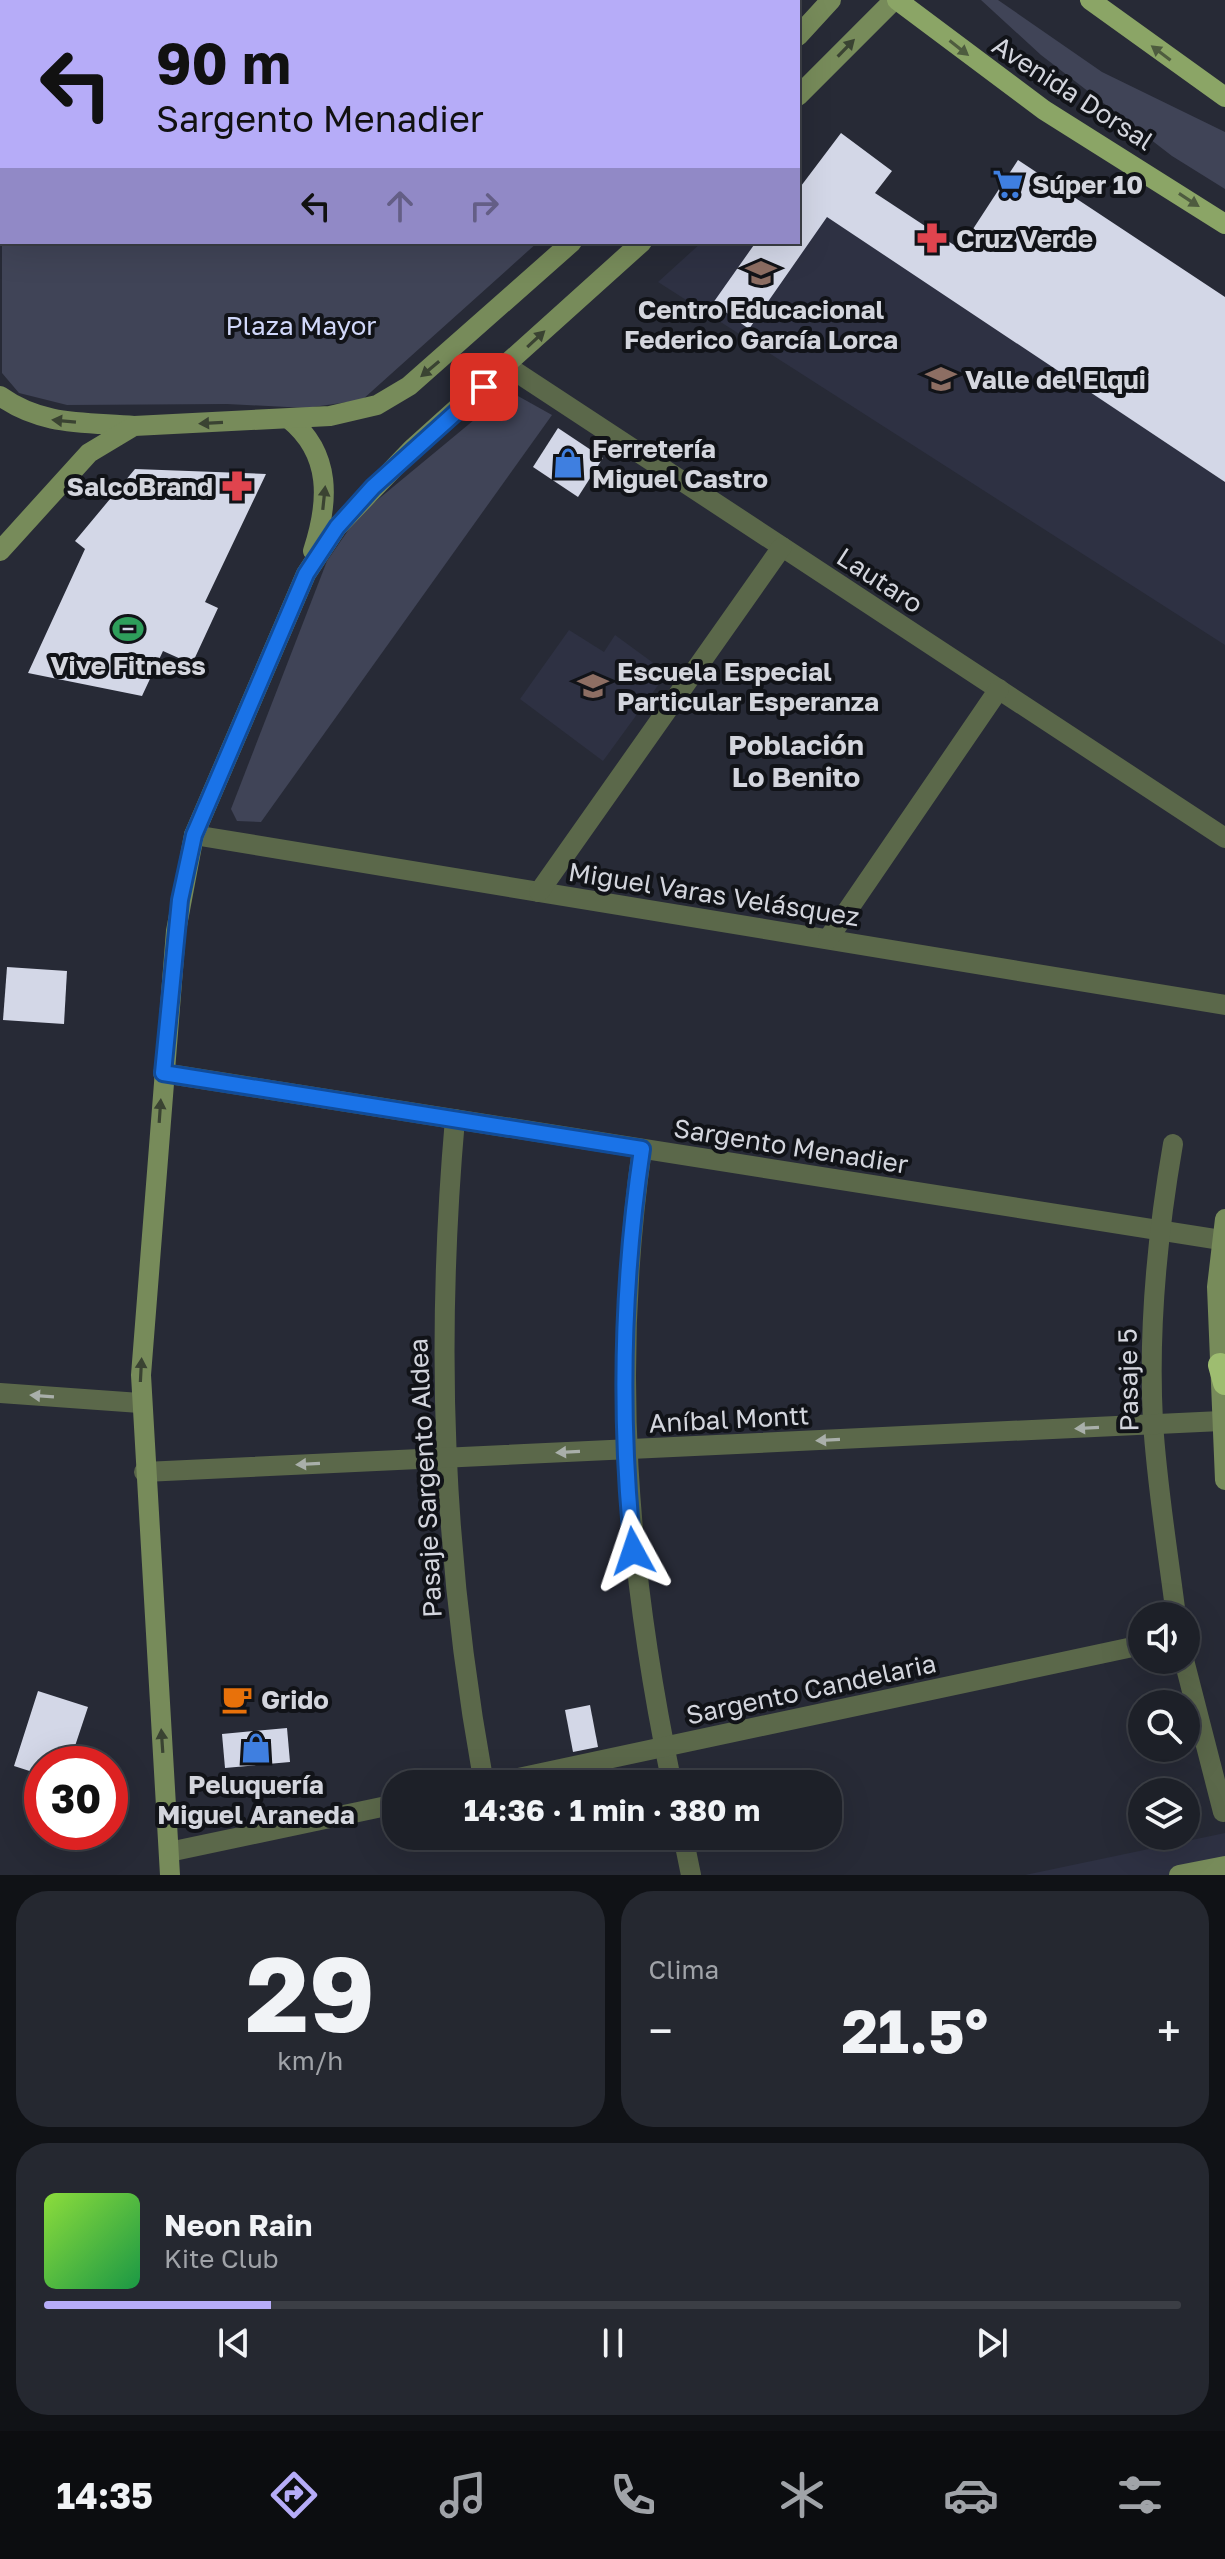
<!DOCTYPE html>
<html lang="es">
<meta charset="utf-8">
<style>
body{margin:0;font-family:"Golos Text",sans-serif;background:#252830;color:#f1f3f6;height:100vh;display:flex;flex-direction:column;font-size:30px;white-space:nowrap}
*{box-sizing:border-box;margin:0}
p{font-size:26px;color:#a0a3a8}
.icon{flex:none;width:44px;height:44px;fill:none;stroke:currentColor;stroke-width:2;stroke-linecap:round;stroke-linejoin:round}
.map{position:relative;height:1875px;overflow:hidden}
.details{display:flex;flex-direction:column;gap:16px;padding:16px;background:#101216;flex:1}
.details>*{flex:none}
.banner{position:absolute;left:0px;top:0px;width:800px;height:244px;box-shadow:0 8px 32px #0002,0 0 0 2px #3b3e45;background:#b6acf8;color:#111;overflow:hidden}
.tools{position:absolute;left:1128px;top:1602px;display:grid;gap:16px}
.tools a{display:grid;place-items:center;width:72px;height:72px;border-radius:50%;background:#1d2028;box-shadow:0 8px 32px #0002,0 0 0 2px #3b3e45;font-size:40px}
.speed{position:absolute;left:24px;top:1746px;display:flex;gap:16px;font-size:40px;font-weight:700;text-align:center}
.speed>*{display:grid;place-content:center;width:104px;height:104px;border-radius:50%;background:#1d2028;box-shadow:0 8px 32px #0002,0 0 0 2px #3b3e45;line-height:1}
.speed .limit{border:12px solid #d22;background:#fff;color:#111}
.pin{position:absolute;display:grid;place-items:center;width:68px;height:68px;color:#fff;margin:-34px;border-radius:16px;box-shadow:0 4px 12px #0006}
.me{position:absolute;width:88px;margin:-44px;rotate:355deg;stroke-linejoin:round;filter:drop-shadow(0 0 6px #0008)}
.turn{display:flex;align-items:center;gap:28px;height:168px;padding:0 24px;font-size:36px}
.turn .icon{width:104px;height:104px;stroke-width:2.5}
.turn b{display:block;font-size:56px;line-height:68px}
.lanes{display:flex;align-items:center;height:76px;padding:0 24px;background:#0003;justify-content:center;gap:40px;direction:ltr}
.lanes .off{opacity:.35}
.big{font-size:60px;font-weight:700;line-height:1.1}
.details .card{flex:1;display:flex;flex-direction:column;justify-content:center;gap:12px;min-width:0;padding:0 28px;border-radius:32px;background:#252830}
.details .dial{align-items:center;gap:0}
.dial b{font-size:104px;line-height:1}
.song{display:flex;align-items:center;gap:24px}
.cover{width:96px;height:96px;border-radius:12px;background:linear-gradient(135deg,hsl(90 70% 55%),hsl(140 70% 35%))}
.played{height:8px;border-radius:4px;background:linear-gradient(90deg,#b6acf8 20%,#3b3e45 20%)}
.keys{display:flex;justify-content:space-around;direction:ltr}
.heat{display:flex;justify-content:space-between;align-items:center;font-size:44px;direction:ltr}
.details .tiles{flex:1;display:grid;gap:16px;grid-template-columns:1fr 1fr}
.card:last-child{grid-column:span 2}
.trip{position:absolute;left:382px;top:1770px;width:460px;height:80px;border-radius:32px;background:#1d2028;box-shadow:0 8px 32px #0002,0 0 0 2px #3b3e45;font-weight:700;line-height:80px;text-align:center}
.tab-bar{display:flex;height:128px;justify-content:space-around;align-items:center;background:#0c0d10;color:#a0a3a8}
.tab-bar .icon{width:56px;height:56px}
.tab-bar .active{color:#b6acf8}
.tab-bar b{font-size:36px;color:#f1f3f6}
.map>svg:first-child{display:block}
.built{fill:#2e3143}
.green{fill:#404457}
.building{fill:#d3d7e7}
.lines{fill:none;stroke-linecap:round;stroke-linejoin:round}
.street{stroke:#5b684a;stroke-width:20}
.secondary{stroke:#778b5a;stroke-width:20}
.primary{stroke:#8ba566;stroke-width:20}
.highway{stroke:#9ebd70;stroke-width:24}
.oneway{fill:#3a4332}
.oneway2{fill:#4e5c3f}
.oneway3{fill:#a9afaa}
.route-casing{stroke:#114b97;stroke-width:20}
.route{stroke:#1a73e8;stroke-width:14}
.labels{text-anchor:middle;dominant-baseline:central;stroke-width:8;stroke-linejoin:round;paint-order:stroke}
.street-label{font-size:26px;fill:#d3d5dd;stroke:#111318}
.poi-label{font-size:26px;font-weight:bold;fill:#d3d5dd;stroke:#111318;text-anchor:start}
.park-label{font-size:26px;fill:#d1d8fa;stroke:#111318}
.neighbourhood-label{font-size:28px;font-weight:bold;fill:#d3d5dd;stroke:#111318}
</style>
<div class="map">
<svg width="1225" height="1875" viewBox="0 0 1225 1875">
<rect width="100%" height="100%" fill="#272a36"/>
<g class="built">
<path d="M 798,196 L 1225,482 L 1225,645 L 658,282 L 702,242 L 798,242 Z"/>
<path d="M 569,630 L 604,652 L 615,635 L 667,673 L 603,761 L 520,699 Z"/>
<path d="M 1225,1833 L 1225,1875 L 1025,1875 Z"/>
</g>
<g class="green">
<path d="M 981,0 L 998,0 L 1102,72 L 1225,132 L 1225,189 L 1172,156 L 1041,55 Z"/>
<path d="M 2,78 L 2,242 L 538,242 L 362,400 L 306,408 L 227,404 L 67,405 L 19,393 L 2,373 Z"/>
<path d="M 509,391 L 552,415 L 261,822 L 237,821 L 231,809 L 327,561 L 358,516 Z"/>
</g>
<g class="building">
<path d="M 841,133 L 892,171 L 875,193 L 960,249 L 1018,160 L 1225,297 L 1225,482 L 827,217 L 749,329 L 713,303 L 756,242 L 798,242 L 798,190 Z"/>
<path d="M 558,428 L 603,458 L 578,497 L 533,467 Z"/>
<path d="M 135,469 L 266,474 L 205,602 L 218,608 L 192,664 L 163,651 L 142,696 L 28,673 L 85,549 L 75,541 Z"/>
<path d="M 7,967 L 67,971 L 64,1024 L 3,1020 Z"/>
<path d="M 38,1691 L 88,1707 L 69,1764 L 42,1764 L 42,1775 L 14,1766 Z"/>
<path d="M 590,1705 L 598,1747 L 573,1752 L 565,1710 Z"/>
<path d="M 287,1728 L 290,1762 L 225,1768 L 222,1734 Z"/>
</g>
<g class="lines">
<g class="street">
<path d="M 0,20 L 2,20"/>
<path d="M 507,366 L 1225,838"/>
<path d="M 194,835 L 1225,1005"/>
<path d="M 539,892 L 782,547"/>
<path d="M 828,939 L 999,689"/>
<path d="M 163,1073 L 1221,1240"/>
<path d="M 455,1119 C 435,1346 443,1560 484,1784"/>
<path d="M 1173,1144 C 1157,1236 1148,1328 1153,1422 C 1157,1487 1168,1552 1176,1616"/>
<path d="M 642,1149 C 611,1367 627,1569 672,1784"/>
<path d="M 0,1393 L 140,1403"/>
<path d="M 144,1472 L 1221,1421"/>
<path d="M 1184,1660 L 1223,1812"/>
<path d="M 490,1784 L 1142,1645"/>
<path d="M 683,1836 L 691,1875"/>
<path d="M 169,1852 L 396,1804"/>
</g>
<g class="secondary">
<path d="M 798,36 L 831,0"/>
<path d="M 798,96 L 894,0"/>
<path d="M 0,396 C 42,426 84,422 134,426"/>
<path d="M 289,419 C 332,454 329,502 313,551"/>
<path d="M 0,551 L 89,453 L 134,426 L 330,416 L 377,405 L 409,386 L 572,242"/>
<path d="M 1225,1219 L 1217,1287 L 1225,1480"/>
<path d="M 170,1875 L 141,1375 L 176,931 L 194,835 L 306,574 L 337,527 L 412,449 L 642,242"/>
<path d="M 1179,1875 L 1225,1866"/>
</g>
<g class="primary">
<path d="M 897,0 L 1044,110 L 1225,224"/>
<path d="M 1090,0 L 1225,97"/>
</g>
<path class="highway" d="M 1220,1365 L 1225,1383"/>
</g>
<defs><path id="oneway-solid" d="M-6-.8H1V-3.2L6.5 0L1 3.2V.8H-6Z" transform="scale(2)"/></defs>
<g class="oneway">
<use href="#oneway-solid" transform="translate(846 48) rotate(-46)"/>
<use href="#oneway-solid" transform="translate(536 339) rotate(-43)"/>
<use href="#oneway-solid" transform="translate(430 369) rotate(140)"/>
<use href="#oneway-solid" transform="translate(64 421) rotate(-175)"/>
<use href="#oneway-solid" transform="translate(211 423) rotate(177)"/>
<use href="#oneway-solid" transform="translate(324 498) rotate(-84)"/>
<use href="#oneway-solid" transform="translate(160 1111) rotate(-86)"/>
<use href="#oneway-solid" transform="translate(141 1370) rotate(-87)"/>
<use href="#oneway-solid" transform="translate(162 1741) rotate(-94)"/>
</g>
<g class="oneway2">
<use href="#oneway-solid" transform="translate(959 48) rotate(38)"/>
<use href="#oneway-solid" transform="translate(1161 53) rotate(-143)"/>
<use href="#oneway-solid" transform="translate(1189 200) rotate(33)"/>
</g>
<g class="oneway3">
<use href="#oneway-solid" transform="translate(42 1396) rotate(-176)"/>
<use href="#oneway-solid" transform="translate(1087 1428) rotate(177)"/>
<use href="#oneway-solid" transform="translate(828 1440) rotate(177)"/>
<use href="#oneway-solid" transform="translate(568 1452) rotate(177)"/>
<use href="#oneway-solid" transform="translate(308 1464) rotate(177)"/>
</g>
<g class="lines">
<g class="route-casing">
<path id="route" d="M 484,387 L 373,487 L 337,527 L 306,574 L 194,835 L 180,900 L 163,1073 L 642,1149 C 622,1283 619,1416 633,1551"/>
</g>
<use href="#route" class="route"/>
</g>
<defs>
<g id="supermarket-bare" transform="scale(2.4)"><path d="M-6-5.5h2.5l.6 2H6L4.5 2H-2.5L-4.4-4H-6ZM-1.5 3.2a1.3 1.3 0 1 0 .1 0ZM3 3.2a1.3 1.3 0 1 0 .1 0Z" fill="#3f7fe0" stroke="#111318" stroke-width="2.5" paint-order="stroke"/></g>
<g id="pharmacy-bare" transform="scale(2.4)"><path d="M-2-6h4v4h4v4h-4v4h-4v-4h-4v-4h4Z" fill="#e0444e" stroke="#111318" stroke-width="2.5" paint-order="stroke"/></g>
<g id="school-bare" transform="scale(2.4)"><path d="M0-5L7-2L0 1L-7-2ZM-4 1L0 2.5L4 1V4Q0 6-4 4Z" fill="#8d6e63" stroke="#111318" stroke-width="2.5" paint-order="stroke"/></g>
<g id="shop-bare" transform="scale(2.4)"><path d="M-5-2.5h2.3a2.7 3.5 0 0 1 5.4 0H5L5.5 6h-11ZM-1.5-2.5h3a1.5 2.3 0 0 0-3 0Z" fill="#3f7fe0" stroke="#111318" stroke-width="2.5" paint-order="stroke"/></g>
<g id="stadium-bare" transform="scale(2.4)"><path d="M0-5a6.5 5 0 1 0 0 10a6.5 5 0 1 0 0-10ZM-3.5-1.8h7v3.6h-7Z" fill="#2e9e5b" stroke="#111318" stroke-width="2.5" paint-order="stroke"/></g>
<g id="cafe-bare" transform="scale(2.4)"><path d="M-5.5-4.5H6V0H3Q3 3.5 0 3.5H-2.5Q-5.5 3.5-5.5 0ZM3-3.2v2h1.7v-2ZM-6 4.5H4V6H-6Z" fill="#e8710a" stroke="#111318" stroke-width="2.5" paint-order="stroke"/></g>
</defs>
<g fill-rule="evenodd">
<use href="#supermarket-bare" x="1008" y="184"/>
<use href="#pharmacy-bare" x="932" y="238"/>
<use href="#school-bare" x="761" y="273"/>
<use href="#school-bare" x="941" y="379"/>
<use href="#shop-bare" x="568" y="463"/>
<use href="#pharmacy-bare" x="237" y="486"/>
<use href="#stadium-bare" x="128" y="629"/>
<use href="#school-bare" x="593" y="686"/>
<use href="#cafe-bare" x="237" y="1699"/>
<use href="#shop-bare" x="256" y="1748"/>
</g>
<g class="labels">
<g class="street-label">
<text transform="translate(1073 93) rotate(33)">Avenida Dorsal</text>
<text transform="translate(880 580) rotate(33)">Lautaro</text>
<text transform="translate(714 894) rotate(9)">Miguel Varas Velásquez</text>
<text transform="translate(791 1146) rotate(9)">Sargento Menadier</text>
<text transform="translate(1128 1380) rotate(-91)">Pasaje 5</text>
<text transform="translate(729 1419) rotate(-3)">Aníbal Montt</text>
<text transform="translate(425 1478) rotate(-93)">Pasaje Sargento Aldea</text>
<text transform="translate(811 1689) rotate(-12)">Sargento Candelaria</text>
</g>
<g class="poi-label">
<text x="1032" y="184">Súper 10</text>
<text x="956" y="238">Cruz Verde</text>
<text x="761" y="309" text-anchor="middle">Centro Educacional<tspan x="761" dy="30">Federico García Lorca</tspan></text>
<text x="965" y="379">Valle del Elqui</text>
<text x="592" y="448">Ferretería<tspan x="592" dy="30">Miguel Castro</tspan></text>
<text x="213" y="486" text-anchor="end">SalcoBrand</text>
<text x="128" y="665" text-anchor="middle">Vive Fitness</text>
<text x="617" y="671">Escuela Especial<tspan x="617" dy="30">Particular Esperanza</tspan></text>
<text x="261" y="1699">Grido</text>
<text x="256" y="1784" text-anchor="middle">Peluquería<tspan x="256" dy="30">Miguel Araneda</tspan></text>
</g>
<g class="park-label">
<text x="301" y="325">Plaza Mayor</text>
</g>
<g class="neighbourhood-label">
<text x="796" y="744">Población<tspan x="796" dy="32">Lo Benito</tspan></text>
</g>
</g>
</svg>
<div class="tools">
<a><svg class="icon" aria-label="sound" viewBox="0 0 24 24"><path d="M4 9h4l5-4v14l-5-4H4zM17 9q2 3 0 6"/></svg></a>
<a><svg class="icon" aria-label="search" viewBox="0 0 24 24"><circle cx="10" cy="10" r="6"/><path d="M15 15l6 6"/></svg></a>
<a><svg class="icon" aria-label="layers" viewBox="0 0 24 24"><path d="M12 4l9 5-9 5-9-5zM3 14l9 5 9-5"/></svg></a>
</div>
<div class="speed"><div class="limit">30</div></div>
<div class="pin" style="left:484px;top:387px;background:#d93025"><svg class="icon" aria-label="arrive" viewBox="0 0 24 24"><path d="M6 21V4h12l-3 4 3 4H6"/></svg></div>
<svg class="me" style="left:633px;top:1551px" viewBox="-20 -20 40 40"><path d="M0-17L14 15 0 8-14 15z" fill="#1a73e8" stroke="#fff" stroke-width="4"/></svg>
<div class="trip">14:36 · 1 min · 380 m</div>
<div class="banner">
<div class="turn"><svg class="icon" aria-label="left" viewBox="0 0 24 24"><path d="M17 20v-9H6M10 6l-5 5 5 5"/></svg><div><b>90 m</b>Sargento Menadier</div></div>
<div class="lanes"><svg class="icon" aria-label="left" viewBox="0 0 24 24"><path d="M17 20v-9H6M10 6l-5 5 5 5"/></svg><svg class="icon off" aria-label="ahead" viewBox="0 0 24 24"><path d="M12 20V5M6 11l6-6 6 6"/></svg><svg class="icon off" aria-label="right" viewBox="0 0 24 24"><path d="M7 20v-9h11M14 6l5 5-5 5"/></svg></div>
</div>
</div>
<section class="details">
<div class="tiles">
<div class="card dial"><b>29</b><p>km/h</p></div>
<div class="card"><p>Clima</p>
<div class="heat"><a>−</a><b class="big">21.5°</b><a>+</a></div>
</div>
<div class="card">
<div class="song"><i class="cover"></i><div><b>Neon Rain</b><p>Kite Club</p></div></div>
<div class="played"></div>
<div class="keys"><svg class="icon" aria-label="previous" viewBox="0 0 24 24"><path d="M18 5L8 12l10 7zM5 5v14"/></svg><svg class="icon" aria-label="pause" viewBox="0 0 24 24"><path d="M8 5v14M16 5v14"/></svg><svg class="icon" aria-label="next" viewBox="0 0 24 24"><path d="M6 5l10 7-10 7zM19 5v14"/></svg></div>
</div>
</div>
</section>
<nav class="tab-bar">
<b>14:35</b>
<svg class="icon active" aria-label="directions" viewBox="0 0 24 24"><path d="M12 3l9 9-9 9-9-9zM9 14v-3h6M13 9l2 2-2 2"/></svg>
<svg class="icon" aria-label="music" viewBox="0 0 24 24"><path d="M9 18V5l10-2v13"/><circle cx="6" cy="18" r="3"/><circle cx="16" cy="16" r="3"/></svg>
<svg class="icon" aria-label="phone" viewBox="0 0 24 24"><path d="M5 4h4l2 5-3 2q2 4 5 5l2-3 5 2v4C11 20 4 13 5 4z"/></svg>
<svg class="icon" aria-label="climate" viewBox="0 0 24 24"><path d="M12 3v18M4 7l16 10M4 17L20 7"/></svg>
<svg class="icon" aria-label="car" viewBox="0 0 24 24"><path d="M5 17H2v-5l4-1 3-4h7l3 4 3 1v5h-3M9 17h6M6 11h13"/><circle cx="7" cy="17" r="2"/><circle cx="17" cy="17" r="2"/></svg>
<svg class="icon" aria-label="filters" viewBox="0 0 24 24"><path d="M4 7h16M4 17h16"/><circle cx="9" cy="7" r="2"/><circle cx="15" cy="17" r="2"/></svg>
</nav>
